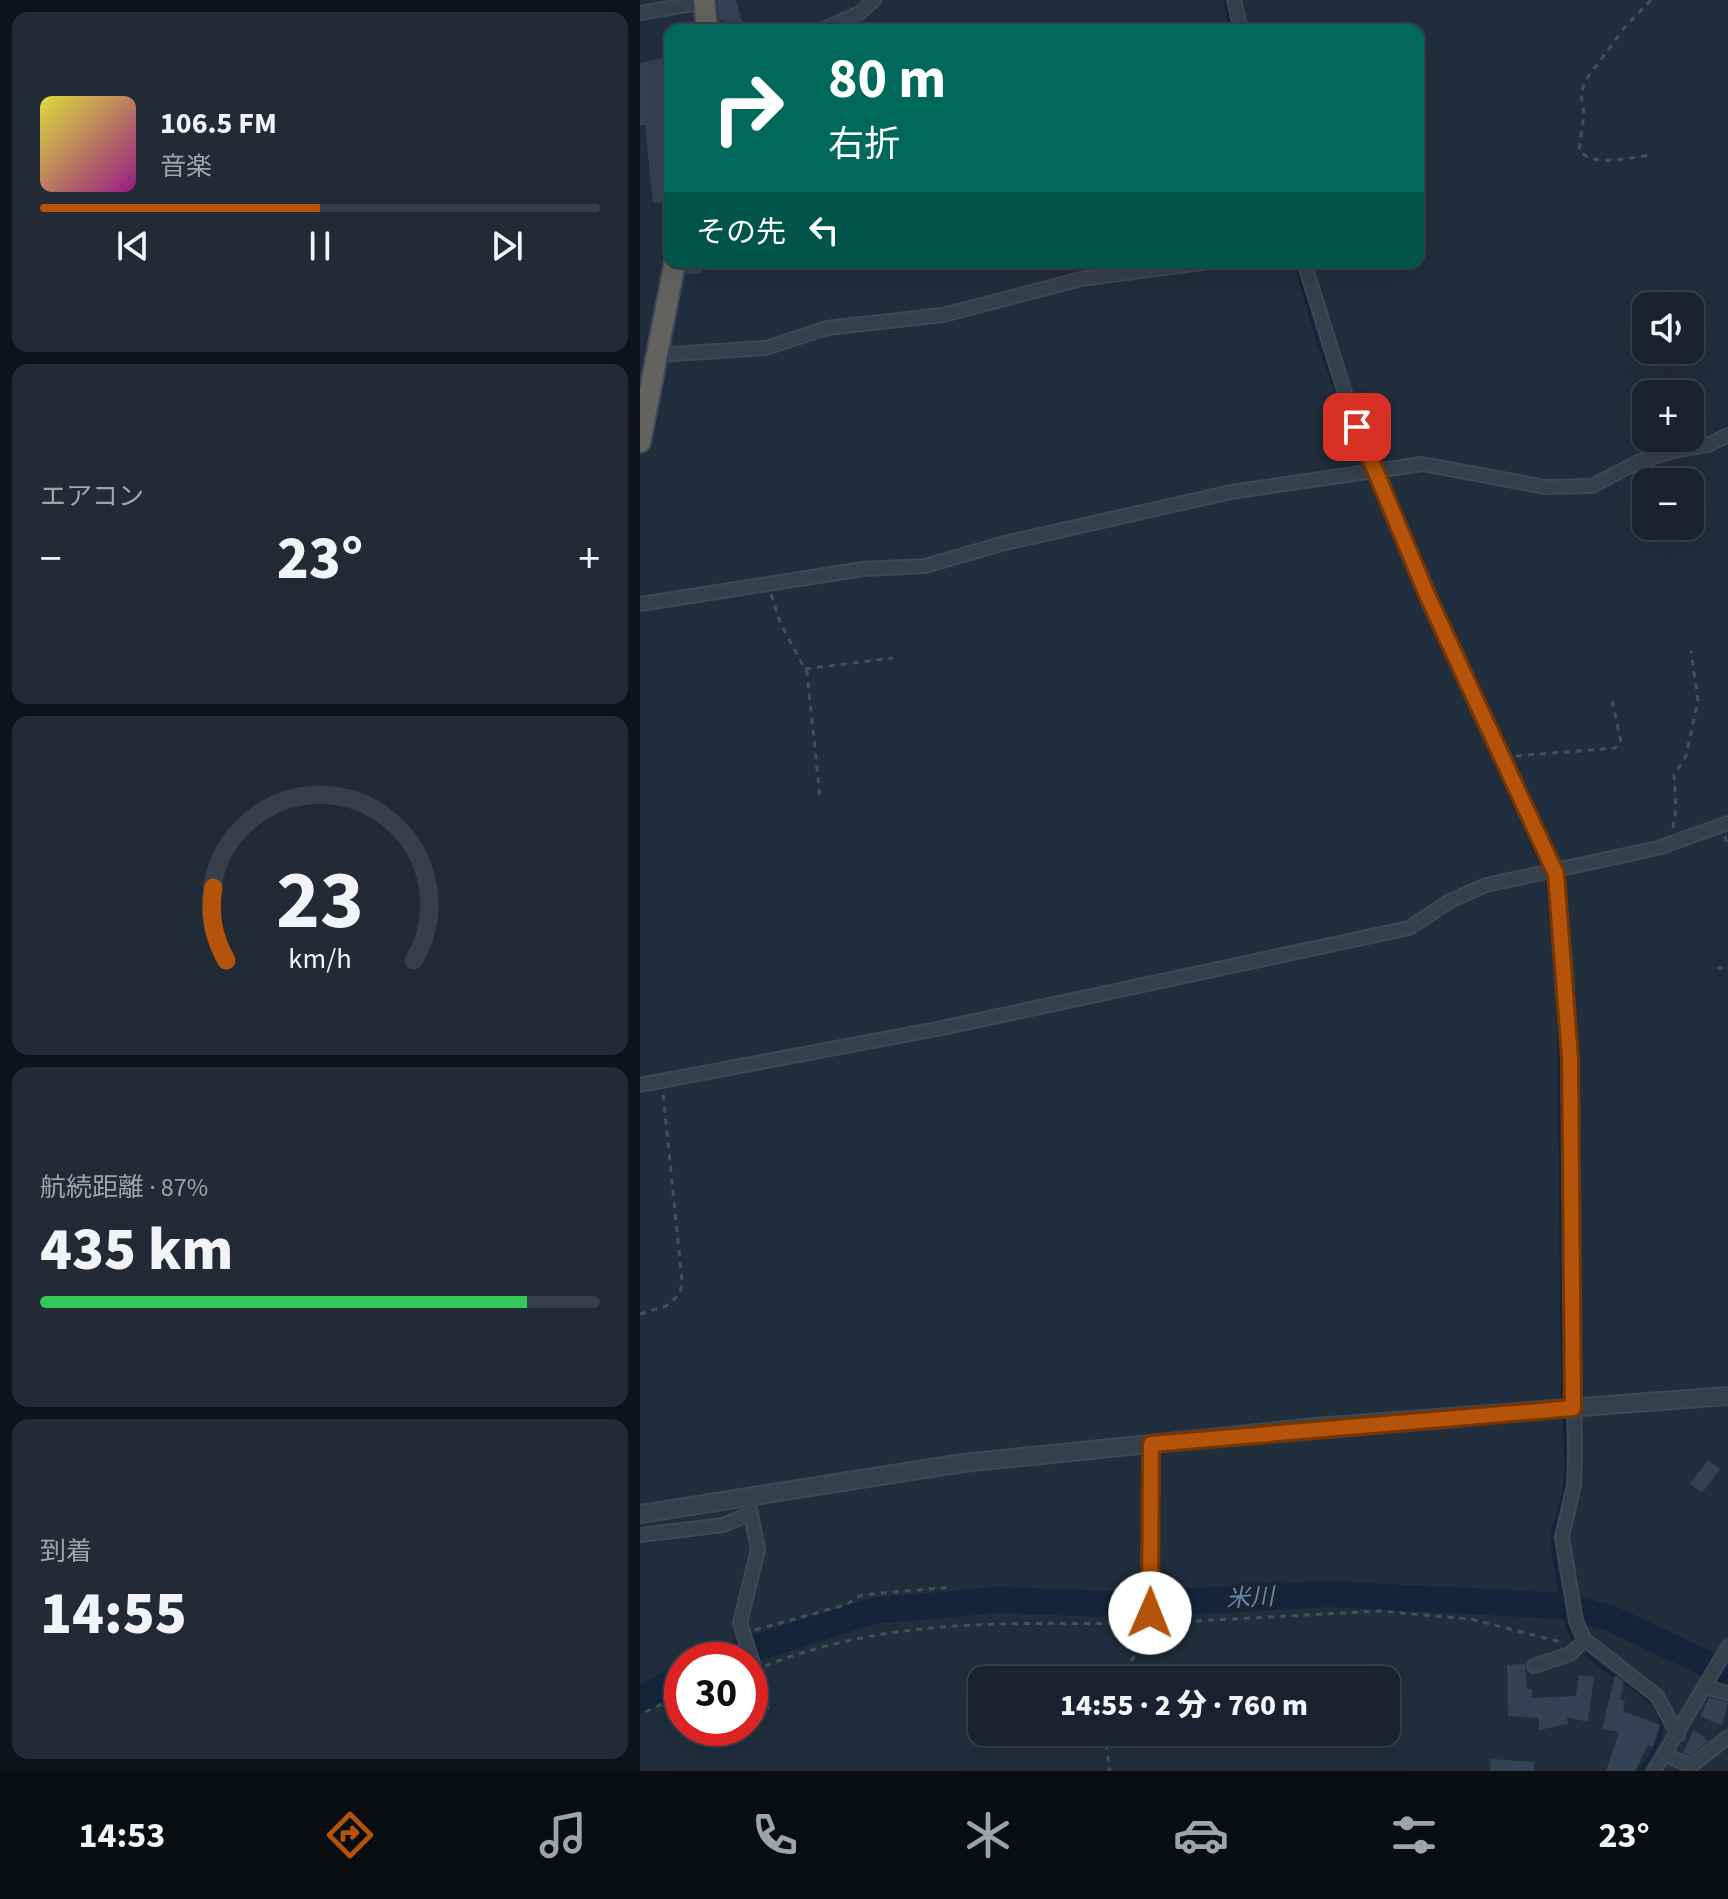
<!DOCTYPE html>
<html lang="ja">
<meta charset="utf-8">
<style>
body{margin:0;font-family:"Source Sans 3","Noto Sans JP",sans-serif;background:#222a36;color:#f1f3f6;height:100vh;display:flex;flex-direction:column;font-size:30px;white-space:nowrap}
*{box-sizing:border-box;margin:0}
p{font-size:26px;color:#9fa4aa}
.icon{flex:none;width:44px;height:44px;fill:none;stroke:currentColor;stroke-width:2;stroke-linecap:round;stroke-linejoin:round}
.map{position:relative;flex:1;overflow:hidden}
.sheet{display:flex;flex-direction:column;gap:12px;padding:12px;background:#0e1319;width:640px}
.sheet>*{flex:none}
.hud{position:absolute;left:24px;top:24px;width:760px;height:244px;border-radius:16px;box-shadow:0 8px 32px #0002,0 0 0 2px #373f4a;background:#00695c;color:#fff;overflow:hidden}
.fabs{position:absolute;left:992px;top:292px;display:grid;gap:16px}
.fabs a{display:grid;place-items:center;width:72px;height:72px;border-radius:16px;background:#19222e;box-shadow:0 8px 32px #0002,0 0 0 2px #373f4a;font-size:40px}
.speed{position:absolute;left:24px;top:1642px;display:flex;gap:16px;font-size:40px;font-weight:700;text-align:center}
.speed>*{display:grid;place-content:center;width:104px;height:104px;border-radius:50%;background:#19222e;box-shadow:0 8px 32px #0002,0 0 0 2px #373f4a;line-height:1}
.speed .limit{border:12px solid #d22;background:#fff;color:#111}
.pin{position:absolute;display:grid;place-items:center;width:68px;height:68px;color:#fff;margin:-34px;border-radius:16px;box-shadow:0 4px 12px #0006}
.me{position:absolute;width:88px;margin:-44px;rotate:1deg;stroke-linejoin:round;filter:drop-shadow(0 0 6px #0008)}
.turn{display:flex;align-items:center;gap:28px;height:168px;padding:0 32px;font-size:36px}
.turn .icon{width:104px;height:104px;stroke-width:2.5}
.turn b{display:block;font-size:56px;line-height:68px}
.then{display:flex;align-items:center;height:76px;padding:0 32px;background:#0003;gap:16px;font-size:30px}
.big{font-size:60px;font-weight:800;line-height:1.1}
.sheet .card{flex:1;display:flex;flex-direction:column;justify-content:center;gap:12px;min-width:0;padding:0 28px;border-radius:16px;background:#222a36}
.sheet .dial{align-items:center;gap:0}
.dial svg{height:208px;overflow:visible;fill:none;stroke:#373f4a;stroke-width:7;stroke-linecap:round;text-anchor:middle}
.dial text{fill:#f1f3f6;stroke:none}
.song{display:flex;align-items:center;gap:24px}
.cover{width:96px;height:96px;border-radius:12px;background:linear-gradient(135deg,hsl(60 70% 55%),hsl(310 70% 35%))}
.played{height:8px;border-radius:4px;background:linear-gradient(90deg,#b45309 50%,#373f4a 50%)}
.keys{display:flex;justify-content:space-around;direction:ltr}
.heat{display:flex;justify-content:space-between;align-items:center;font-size:44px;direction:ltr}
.charge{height:12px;border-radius:6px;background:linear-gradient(90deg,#34c759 87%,#373f4a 0)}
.trip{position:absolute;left:328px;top:1666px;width:432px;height:80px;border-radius:16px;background:#19222e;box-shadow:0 8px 32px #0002,0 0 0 2px #373f4a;font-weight:800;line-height:80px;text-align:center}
.menu{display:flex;height:128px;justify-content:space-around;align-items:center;background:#0a0e12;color:#9fa4aa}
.menu .icon{width:56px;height:56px}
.menu .active{color:#b45309}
.menu b{font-size:36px;color:#f1f3f6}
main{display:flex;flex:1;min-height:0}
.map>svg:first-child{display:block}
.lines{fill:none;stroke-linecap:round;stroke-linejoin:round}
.stream{stroke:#14253b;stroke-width:4}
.river{stroke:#14253b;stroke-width:26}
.building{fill:#334254}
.minor-casing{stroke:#3e4956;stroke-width:16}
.tertiary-casing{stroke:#3e4956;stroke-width:20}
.trunk-casing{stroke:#404b58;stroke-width:24}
.path{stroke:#3c5556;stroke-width:3;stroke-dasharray:6 6;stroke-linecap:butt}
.minor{stroke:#35404d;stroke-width:12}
.tertiary{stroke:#35404d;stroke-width:16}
.trunk{stroke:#64625f;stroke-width:20}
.route-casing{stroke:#753606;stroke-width:20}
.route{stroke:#b45309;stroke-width:14}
.labels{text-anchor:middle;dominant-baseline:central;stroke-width:8;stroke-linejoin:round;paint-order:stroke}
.water-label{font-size:24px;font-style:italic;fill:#6786aa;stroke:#1a2532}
</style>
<main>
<section class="sheet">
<div class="card">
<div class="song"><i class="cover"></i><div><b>106.5 FM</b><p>音楽</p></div></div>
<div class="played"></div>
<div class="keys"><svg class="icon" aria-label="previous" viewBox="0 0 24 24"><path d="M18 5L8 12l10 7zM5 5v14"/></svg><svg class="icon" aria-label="pause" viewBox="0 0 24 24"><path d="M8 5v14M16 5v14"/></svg><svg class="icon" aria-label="next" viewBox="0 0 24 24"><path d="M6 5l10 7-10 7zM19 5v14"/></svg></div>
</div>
<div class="card"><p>エアコン</p>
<div class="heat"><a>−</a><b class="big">23°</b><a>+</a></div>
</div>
<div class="card dial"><svg viewBox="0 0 100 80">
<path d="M14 69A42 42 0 1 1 86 69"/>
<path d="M14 69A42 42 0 0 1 9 41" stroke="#b45309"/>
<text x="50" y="56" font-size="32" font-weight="700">23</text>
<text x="50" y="72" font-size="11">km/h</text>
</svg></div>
<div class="card"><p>航続距離 · 87%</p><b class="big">435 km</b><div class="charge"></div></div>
<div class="card"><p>到着</p><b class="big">14:55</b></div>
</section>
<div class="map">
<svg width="1088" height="1771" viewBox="0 0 1088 1771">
<rect width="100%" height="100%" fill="#212e3d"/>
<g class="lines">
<g class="stream">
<path d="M 585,0 L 592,30"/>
<path d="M 655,262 L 679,344 L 730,479 L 907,878 L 919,1003 L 923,1404"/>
<path d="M 924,1413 C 925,1437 928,1462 925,1486 C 923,1503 916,1518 913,1534 C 911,1548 924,1616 929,1630 C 952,1689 1070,1690 999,1771"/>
</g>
<g class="river">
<path d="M 78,1660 L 232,1611 L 357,1600 L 491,1605 L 687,1594 L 924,1606 L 970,1618 L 1088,1674"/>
<path d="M 0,1700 L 42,1676"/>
</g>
</g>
<g class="building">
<path d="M 77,0 L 96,0 L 103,26 L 84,28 L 84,20 L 79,21 Z"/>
<path d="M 30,56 L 30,201 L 13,203 L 5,125 L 0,125 L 0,63 Z"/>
<path d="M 48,262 L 61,262 L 62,273 L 46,275 Z"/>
<path d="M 1068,1460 L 1080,1469 L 1062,1493 L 1050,1484 Z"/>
<path d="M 885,1664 L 887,1689 L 892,1689 L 892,1698 L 936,1696 L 939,1675 L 954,1677 L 948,1722 L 927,1717 L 928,1724 L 899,1730 L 899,1718 L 868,1716 L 867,1665 Z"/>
<path d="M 975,1675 L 984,1681 L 980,1700 L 985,1701 L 983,1711 L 1020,1725 L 1013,1747 L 1008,1745 L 995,1771 L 966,1771 L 979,1732 L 962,1729 Z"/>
<path d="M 1069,1698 L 1088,1702 L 1082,1726 L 1060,1716 Z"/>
<path d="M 1054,1729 L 1068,1741 L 1050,1756 L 1043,1753 Z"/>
<path d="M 851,1759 L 894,1762 L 894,1771 L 850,1771 Z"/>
</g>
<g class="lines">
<g class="minor-casing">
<g id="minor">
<path d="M 594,0 L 601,30"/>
<path d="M 0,13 L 64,2"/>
<path d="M 181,30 L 220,13 L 234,0"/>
<path d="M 664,262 L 709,406 L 750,508 L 916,874 L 927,987 L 935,1454 L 934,1485 L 922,1537 L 936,1621 L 944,1639 L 1017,1696 L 1038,1735"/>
<path d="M 17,355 L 126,348 L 187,328 L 303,315 L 441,279 L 569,262"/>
<path d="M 0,604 L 223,569 L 285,566 L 365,543 L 591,492 L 782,464 L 905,487 L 952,486 L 998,462 L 1033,451 L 1068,445 L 1088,435"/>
<path d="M 0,1085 L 302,1028 L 769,928 L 810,901 L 846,885 L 1018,848 L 1088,823"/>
<path d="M 108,1498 L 118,1550 L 100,1623 L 115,1670"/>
<path d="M 0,1535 L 83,1525 L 110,1514"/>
<path d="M 506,1639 L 511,1596 L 511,1444"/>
<path d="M 894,1666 L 930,1654 L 945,1640"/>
<path d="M 1064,1687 L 1088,1693"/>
<path d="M 1026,1755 L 1051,1766 L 1088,1737"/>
<path d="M 1014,1771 L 1088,1647"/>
</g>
</g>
<g class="tertiary-casing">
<path id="tertiary" d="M 0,1514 L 323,1463 L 676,1427 L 1088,1396"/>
</g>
<g class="trunk-casing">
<g id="trunk">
<path d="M 64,0 L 67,30"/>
<path d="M 0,442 L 35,262"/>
</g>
</g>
<g class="path">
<path d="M 1011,0 L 985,27 L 945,81 L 941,93 L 944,114 L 939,150 C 952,168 993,157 1012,155"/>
<path d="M 131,594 L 140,622 L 167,673 L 180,797"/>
<path d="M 165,669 L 253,658"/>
<path d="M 876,756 L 975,748 L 981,742 L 972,700"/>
<path d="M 1033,828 L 1036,809 L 1034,775 L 1046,756 L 1058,700 L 1051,651"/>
<path d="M 1085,836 L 1088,847"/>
<path d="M 1077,968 L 1088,968"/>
<path d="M 0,1314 L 26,1306 L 40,1294 L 42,1281 L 23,1093"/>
<path d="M 520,1623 L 738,1611 L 831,1619 L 924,1643"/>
<path d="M 115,1630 L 205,1605 L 222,1595 L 312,1587"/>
<path d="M 125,1666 C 245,1618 370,1623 496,1624"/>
<path d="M 476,1680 L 500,1649"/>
<path d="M 119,1681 L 129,1711"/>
<path d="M 5,1712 L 42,1695"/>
<path d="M 464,1732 L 470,1771"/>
</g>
<use href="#minor" class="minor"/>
<use href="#tertiary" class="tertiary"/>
<use href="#trunk" class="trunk"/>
</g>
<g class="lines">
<g class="route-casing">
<path id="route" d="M 510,1613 L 511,1444 L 933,1408 L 930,1058 L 916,874 L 788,597 L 717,427"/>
</g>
<use href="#route" class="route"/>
</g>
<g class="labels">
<g class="water-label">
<text transform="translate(610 1598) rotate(-3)">米川</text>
</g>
</g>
</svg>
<div class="fabs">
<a><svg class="icon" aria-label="sound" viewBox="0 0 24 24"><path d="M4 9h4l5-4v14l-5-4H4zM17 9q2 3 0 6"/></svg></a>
<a>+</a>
<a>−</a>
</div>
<div class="speed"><div class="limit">30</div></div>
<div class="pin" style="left:717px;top:427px;background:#d93025"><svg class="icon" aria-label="arrive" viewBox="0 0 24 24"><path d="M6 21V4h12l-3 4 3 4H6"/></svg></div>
<svg class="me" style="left:510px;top:1613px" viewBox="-20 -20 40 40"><circle r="19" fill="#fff"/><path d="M0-13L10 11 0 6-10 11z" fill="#b45309"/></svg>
<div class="trip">14:55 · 2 分 · 760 m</div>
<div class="hud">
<div class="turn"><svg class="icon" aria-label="right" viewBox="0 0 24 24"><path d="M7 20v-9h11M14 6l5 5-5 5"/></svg><div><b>80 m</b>右折</div></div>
<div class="then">その先<svg class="icon" aria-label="left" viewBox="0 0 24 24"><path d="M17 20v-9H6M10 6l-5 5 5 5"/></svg></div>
</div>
</div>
</main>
<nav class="menu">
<b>14:53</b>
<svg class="icon active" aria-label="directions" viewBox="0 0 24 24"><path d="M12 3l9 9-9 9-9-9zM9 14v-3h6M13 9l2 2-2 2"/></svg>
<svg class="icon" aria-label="music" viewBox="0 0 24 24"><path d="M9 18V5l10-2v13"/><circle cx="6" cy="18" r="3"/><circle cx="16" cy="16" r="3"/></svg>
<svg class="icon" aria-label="phone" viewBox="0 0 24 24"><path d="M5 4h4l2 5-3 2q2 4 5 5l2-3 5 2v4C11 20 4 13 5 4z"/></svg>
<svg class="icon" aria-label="climate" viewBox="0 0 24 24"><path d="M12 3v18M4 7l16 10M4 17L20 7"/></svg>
<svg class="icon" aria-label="car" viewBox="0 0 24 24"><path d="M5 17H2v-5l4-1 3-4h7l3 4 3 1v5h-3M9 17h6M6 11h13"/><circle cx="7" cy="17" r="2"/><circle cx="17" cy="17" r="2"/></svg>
<svg class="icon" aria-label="filters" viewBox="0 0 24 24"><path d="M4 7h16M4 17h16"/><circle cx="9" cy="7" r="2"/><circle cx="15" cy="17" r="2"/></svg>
<b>23°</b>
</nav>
